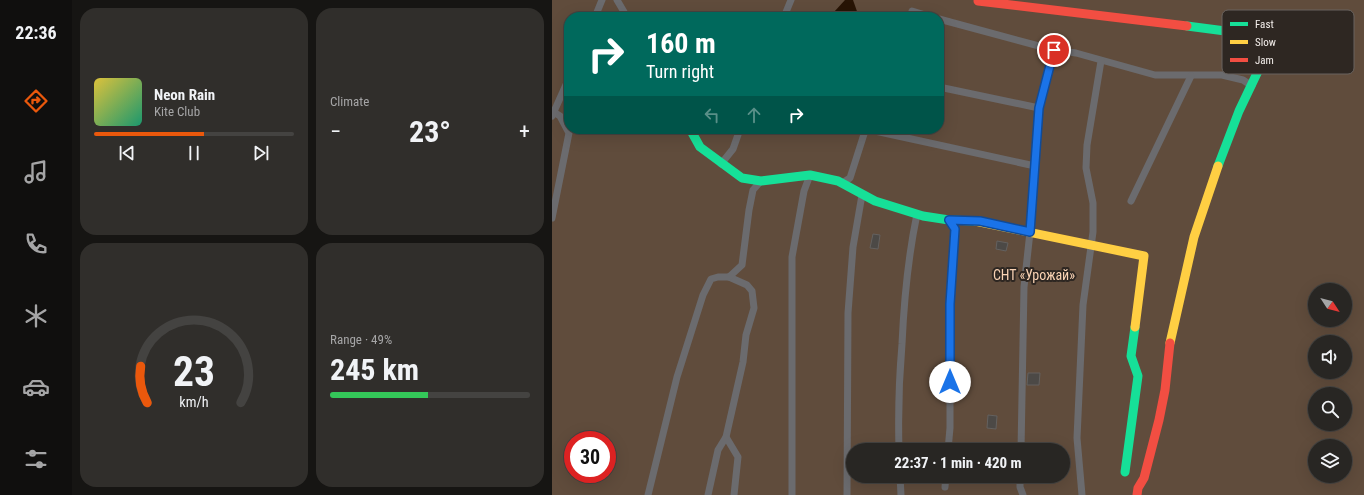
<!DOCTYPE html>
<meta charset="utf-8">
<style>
body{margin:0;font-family:"Roboto Condensed",sans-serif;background:#302e2b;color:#f1f3f6;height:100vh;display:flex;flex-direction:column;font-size:15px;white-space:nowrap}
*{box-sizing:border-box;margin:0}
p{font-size:13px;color:#a5a5a6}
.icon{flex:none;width:22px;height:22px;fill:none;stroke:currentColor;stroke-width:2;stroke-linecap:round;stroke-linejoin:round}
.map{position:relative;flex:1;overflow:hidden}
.details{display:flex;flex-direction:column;gap:8px;padding:8px;background:#161513;width:480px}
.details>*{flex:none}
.top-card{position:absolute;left:12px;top:12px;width:380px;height:122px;border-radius:16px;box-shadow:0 4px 16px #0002,0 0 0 1px #444341;background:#00695c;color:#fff;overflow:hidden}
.needle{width:26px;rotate:126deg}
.fabs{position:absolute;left:756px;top:283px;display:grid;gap:8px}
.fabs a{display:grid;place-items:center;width:44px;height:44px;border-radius:50%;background:#282623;box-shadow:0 4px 16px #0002,0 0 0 1px #444341;font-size:20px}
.speed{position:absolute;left:12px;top:431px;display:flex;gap:8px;font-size:20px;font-weight:700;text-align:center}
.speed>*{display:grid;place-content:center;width:52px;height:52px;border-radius:50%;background:#282623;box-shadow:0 4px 16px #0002,0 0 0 1px #444341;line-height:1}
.speed .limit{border:6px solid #d22;background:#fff;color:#111}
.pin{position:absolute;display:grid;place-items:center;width:34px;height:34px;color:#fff;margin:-17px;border:2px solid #fff;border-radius:50%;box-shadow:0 1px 4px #0007}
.me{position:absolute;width:44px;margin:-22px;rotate:0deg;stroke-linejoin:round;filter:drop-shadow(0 0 3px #0008)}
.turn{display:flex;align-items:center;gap:14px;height:84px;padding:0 16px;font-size:18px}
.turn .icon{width:52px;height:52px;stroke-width:2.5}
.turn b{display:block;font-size:28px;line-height:34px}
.lanes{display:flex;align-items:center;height:38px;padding:0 16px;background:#0003;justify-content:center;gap:20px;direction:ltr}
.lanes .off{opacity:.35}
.big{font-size:30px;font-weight:700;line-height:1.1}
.details .card{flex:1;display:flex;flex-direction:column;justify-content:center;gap:6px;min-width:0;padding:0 14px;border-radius:16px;background:#302e2b}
.details .dial{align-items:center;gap:0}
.dial svg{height:104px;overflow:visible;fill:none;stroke:#444341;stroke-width:7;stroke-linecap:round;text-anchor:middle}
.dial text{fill:#f1f3f6;stroke:none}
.song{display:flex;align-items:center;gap:12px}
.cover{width:48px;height:48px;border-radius:6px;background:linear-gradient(135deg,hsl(50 70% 55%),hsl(160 70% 35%))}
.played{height:4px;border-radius:2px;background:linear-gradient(90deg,#ea580c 55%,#444341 55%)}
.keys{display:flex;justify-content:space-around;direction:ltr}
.heat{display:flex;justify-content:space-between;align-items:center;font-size:22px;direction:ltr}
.charge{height:6px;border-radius:3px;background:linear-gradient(90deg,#34c759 49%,#444341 0)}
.details .tiles{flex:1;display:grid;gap:8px;grid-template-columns:repeat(2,1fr)}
.trip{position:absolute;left:294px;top:443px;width:224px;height:40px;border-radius:20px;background:#282623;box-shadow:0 4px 16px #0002,0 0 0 1px #444341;font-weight:700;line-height:40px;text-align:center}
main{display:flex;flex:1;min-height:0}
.tabs{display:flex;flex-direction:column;width:72px;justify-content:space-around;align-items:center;background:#100f0e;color:#a5a5a6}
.tabs .icon{width:28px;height:28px}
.tabs .current{color:#ea580c}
.tabs b{font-size:18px;color:#f1f3f6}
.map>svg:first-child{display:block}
.green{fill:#604c3c;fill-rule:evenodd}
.water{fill:#271405}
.building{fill:#4c4946;stroke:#64615f}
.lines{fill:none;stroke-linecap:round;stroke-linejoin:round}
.street{stroke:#6b6b6e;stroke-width:7}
.fast{stroke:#16e098;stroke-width:9}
.slow{stroke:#ffcf43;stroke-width:9}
.jam{stroke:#f24e42;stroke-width:9}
.route-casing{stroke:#114b97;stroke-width:10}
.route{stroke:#1a73e8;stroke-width:7}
.labels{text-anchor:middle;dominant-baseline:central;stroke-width:4;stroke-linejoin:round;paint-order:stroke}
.park-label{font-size:14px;fill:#fad3b4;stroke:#2e2722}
.key{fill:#2e2722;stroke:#69635f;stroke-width:1}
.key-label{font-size:11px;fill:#f4efec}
</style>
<main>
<nav class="tabs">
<b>22:36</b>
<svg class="icon current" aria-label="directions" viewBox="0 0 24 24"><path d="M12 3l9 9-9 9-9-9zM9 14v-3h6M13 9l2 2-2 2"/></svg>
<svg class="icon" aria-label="music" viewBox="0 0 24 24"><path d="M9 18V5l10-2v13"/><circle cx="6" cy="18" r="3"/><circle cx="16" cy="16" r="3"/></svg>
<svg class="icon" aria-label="phone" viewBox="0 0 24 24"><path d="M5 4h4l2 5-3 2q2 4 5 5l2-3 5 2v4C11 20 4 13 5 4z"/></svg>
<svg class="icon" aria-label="climate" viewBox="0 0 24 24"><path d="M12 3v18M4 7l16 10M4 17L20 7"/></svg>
<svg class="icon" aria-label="car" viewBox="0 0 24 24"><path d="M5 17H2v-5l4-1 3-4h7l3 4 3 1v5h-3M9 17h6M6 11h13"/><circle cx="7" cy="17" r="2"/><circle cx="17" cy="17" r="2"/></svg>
<svg class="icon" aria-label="filters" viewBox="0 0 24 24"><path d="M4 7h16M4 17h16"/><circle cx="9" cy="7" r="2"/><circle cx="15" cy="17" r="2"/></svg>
</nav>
<section class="details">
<div class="tiles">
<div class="card">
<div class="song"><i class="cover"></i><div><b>Neon Rain</b><p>Kite Club</p></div></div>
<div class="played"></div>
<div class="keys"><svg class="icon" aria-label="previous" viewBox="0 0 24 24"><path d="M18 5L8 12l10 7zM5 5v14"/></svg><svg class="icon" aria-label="pause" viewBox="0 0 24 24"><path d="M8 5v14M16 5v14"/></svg><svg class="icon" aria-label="next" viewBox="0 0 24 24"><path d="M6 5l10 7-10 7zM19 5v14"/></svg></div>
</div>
<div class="card"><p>Climate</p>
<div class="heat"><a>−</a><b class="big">23°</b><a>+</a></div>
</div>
<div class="card dial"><svg viewBox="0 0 100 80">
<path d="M14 69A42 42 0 1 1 86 69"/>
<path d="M14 69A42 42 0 0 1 9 41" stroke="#ea580c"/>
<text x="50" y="56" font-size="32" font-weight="700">23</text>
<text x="50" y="72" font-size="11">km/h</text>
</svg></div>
<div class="card"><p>Range · 49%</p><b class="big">245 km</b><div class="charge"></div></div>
</div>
</section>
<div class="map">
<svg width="812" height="495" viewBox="0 0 812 495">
<rect width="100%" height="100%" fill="#35322f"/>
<path class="green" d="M 0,0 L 812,0 L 812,495 L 0,495 ZM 17,17 L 387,17 L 387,129 L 17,129 ZM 763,290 L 793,290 L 793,320 L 763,320 ZM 763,342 L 793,342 L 793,372 L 763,372 ZM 763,394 L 793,394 L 793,424 L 763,424 ZM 21,440 L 55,440 L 55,474 L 21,474 ZM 763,446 L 793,446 L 793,476 L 763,476 ZM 301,450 L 511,450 L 511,476 L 301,476 Z"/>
<path class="water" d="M 293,0 L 301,0 L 307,17 L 280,17 L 282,12 Z"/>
<g class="building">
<path d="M 321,234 L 328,235 L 326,249 L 318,248 Z"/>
<path d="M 445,241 L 456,243 L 454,251 L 444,249 Z"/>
<path d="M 476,373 L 488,373 L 487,385 L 475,385 Z"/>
<path d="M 436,415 L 445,416 L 444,429 L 435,428 Z"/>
</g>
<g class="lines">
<g class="street">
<path d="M 65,0 L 75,17"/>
<path d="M 360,11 L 380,17"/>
<path d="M 43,17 L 50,0"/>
<path d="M 232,17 L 239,0"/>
<path d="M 387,19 L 502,50 L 524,53 L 603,75 L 670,75 L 691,80 L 700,86"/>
<path d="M 387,87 L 487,108"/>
<path d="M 0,111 L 8,116 L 17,133 L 0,218"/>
<path d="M 0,116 L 17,78"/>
<path d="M 169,164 L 181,149 L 188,129"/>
<path d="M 290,183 L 298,178 L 313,131 L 323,131 L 483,166"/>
<path d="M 579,201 L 639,76"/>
<path d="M 177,277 L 195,285 L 200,291 L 202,308 L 194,335 L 191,362 L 174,437 L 186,457 L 182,495"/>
<path d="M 347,450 C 346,414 347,379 350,344 C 352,300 356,257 365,214"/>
<path d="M 396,450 L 398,428 L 398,304 L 403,229 L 397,220"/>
<path d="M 469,450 L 472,287 L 478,232 L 487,108 L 502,50"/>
<path d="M 348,476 L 349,495"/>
<path d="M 468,476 L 468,487 L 471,495"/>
<path d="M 393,487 L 394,476"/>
<path d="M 96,495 L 125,377 L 151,295 L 159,279 L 166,277 L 177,277 L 190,265 L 197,210 L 201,190 L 209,181"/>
<path d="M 156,495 L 166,450 L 174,437"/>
<path d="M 240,495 L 240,257 L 252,191 L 258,175"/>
<path d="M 295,495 L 296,313 L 301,247 L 310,195"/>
<path d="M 530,495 L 525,438 L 531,305 L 541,232 L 541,203 L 534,168 L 535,145 L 549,61"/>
</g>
<g class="fast">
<path d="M 635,26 L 681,32 L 718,30 L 717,48 L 687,111 L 666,166"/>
<path d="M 138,129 L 148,147 L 190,178 L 209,181 L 258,175 L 286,181 L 323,201 L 371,216 L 397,220 L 423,221"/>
<path d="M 573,472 L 586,376 L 579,356 L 583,327"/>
</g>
<g class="slow">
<path d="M 423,221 L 592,256 L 583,327"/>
<path d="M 618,343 L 642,237 L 666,166"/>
</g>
<g class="jam">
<path d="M 426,1 L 635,26"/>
<path d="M 585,495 L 586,488 L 592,478 L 607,420 L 613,390 L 618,343"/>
</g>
</g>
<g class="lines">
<g class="route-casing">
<path id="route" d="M 398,382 L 398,304 L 403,229 L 397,220 L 428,221 L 478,232 L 487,108 L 502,50"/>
</g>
<use href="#route" class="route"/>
</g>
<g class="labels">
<g class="park-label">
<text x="482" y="275">СНТ «Урожай»</text>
</g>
</g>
<rect x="670" y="10" width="132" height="64" rx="6" class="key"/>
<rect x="678" y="22" width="18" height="4" fill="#16e098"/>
<rect x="678" y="40" width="18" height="4" fill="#ffcf43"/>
<rect x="678" y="58" width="18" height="4" fill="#f24e42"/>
<g class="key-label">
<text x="703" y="28">Fast</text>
<text x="703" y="46">Slow</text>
<text x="703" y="64">Jam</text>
</g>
</svg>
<div class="fabs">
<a><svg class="needle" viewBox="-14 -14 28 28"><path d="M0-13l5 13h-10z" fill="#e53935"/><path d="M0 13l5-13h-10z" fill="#a5a5a6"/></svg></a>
<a><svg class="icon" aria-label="sound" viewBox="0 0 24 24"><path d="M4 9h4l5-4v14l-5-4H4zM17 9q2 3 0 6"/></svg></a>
<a><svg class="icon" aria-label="search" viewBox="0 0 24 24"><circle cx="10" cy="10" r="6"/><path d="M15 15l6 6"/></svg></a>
<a><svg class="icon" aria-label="layers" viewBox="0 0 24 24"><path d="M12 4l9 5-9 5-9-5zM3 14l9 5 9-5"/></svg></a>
</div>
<div class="speed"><div class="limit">30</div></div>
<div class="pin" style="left:502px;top:50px;background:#d93025"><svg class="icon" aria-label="arrive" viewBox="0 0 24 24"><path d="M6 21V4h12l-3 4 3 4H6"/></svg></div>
<svg class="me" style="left:398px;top:382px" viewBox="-20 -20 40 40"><circle r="19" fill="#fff"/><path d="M0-13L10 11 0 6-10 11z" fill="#1a73e8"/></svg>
<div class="trip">22:37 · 1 min · 420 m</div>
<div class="top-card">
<div class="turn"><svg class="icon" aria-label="right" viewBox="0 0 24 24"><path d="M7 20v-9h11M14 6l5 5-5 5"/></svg><div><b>160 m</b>Turn right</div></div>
<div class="lanes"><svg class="icon off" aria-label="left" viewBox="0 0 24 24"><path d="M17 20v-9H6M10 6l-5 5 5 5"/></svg><svg class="icon off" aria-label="ahead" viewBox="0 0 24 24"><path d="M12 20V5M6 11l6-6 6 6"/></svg><svg class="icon" aria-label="right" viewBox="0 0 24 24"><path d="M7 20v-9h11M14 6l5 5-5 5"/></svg></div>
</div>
</div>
</main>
